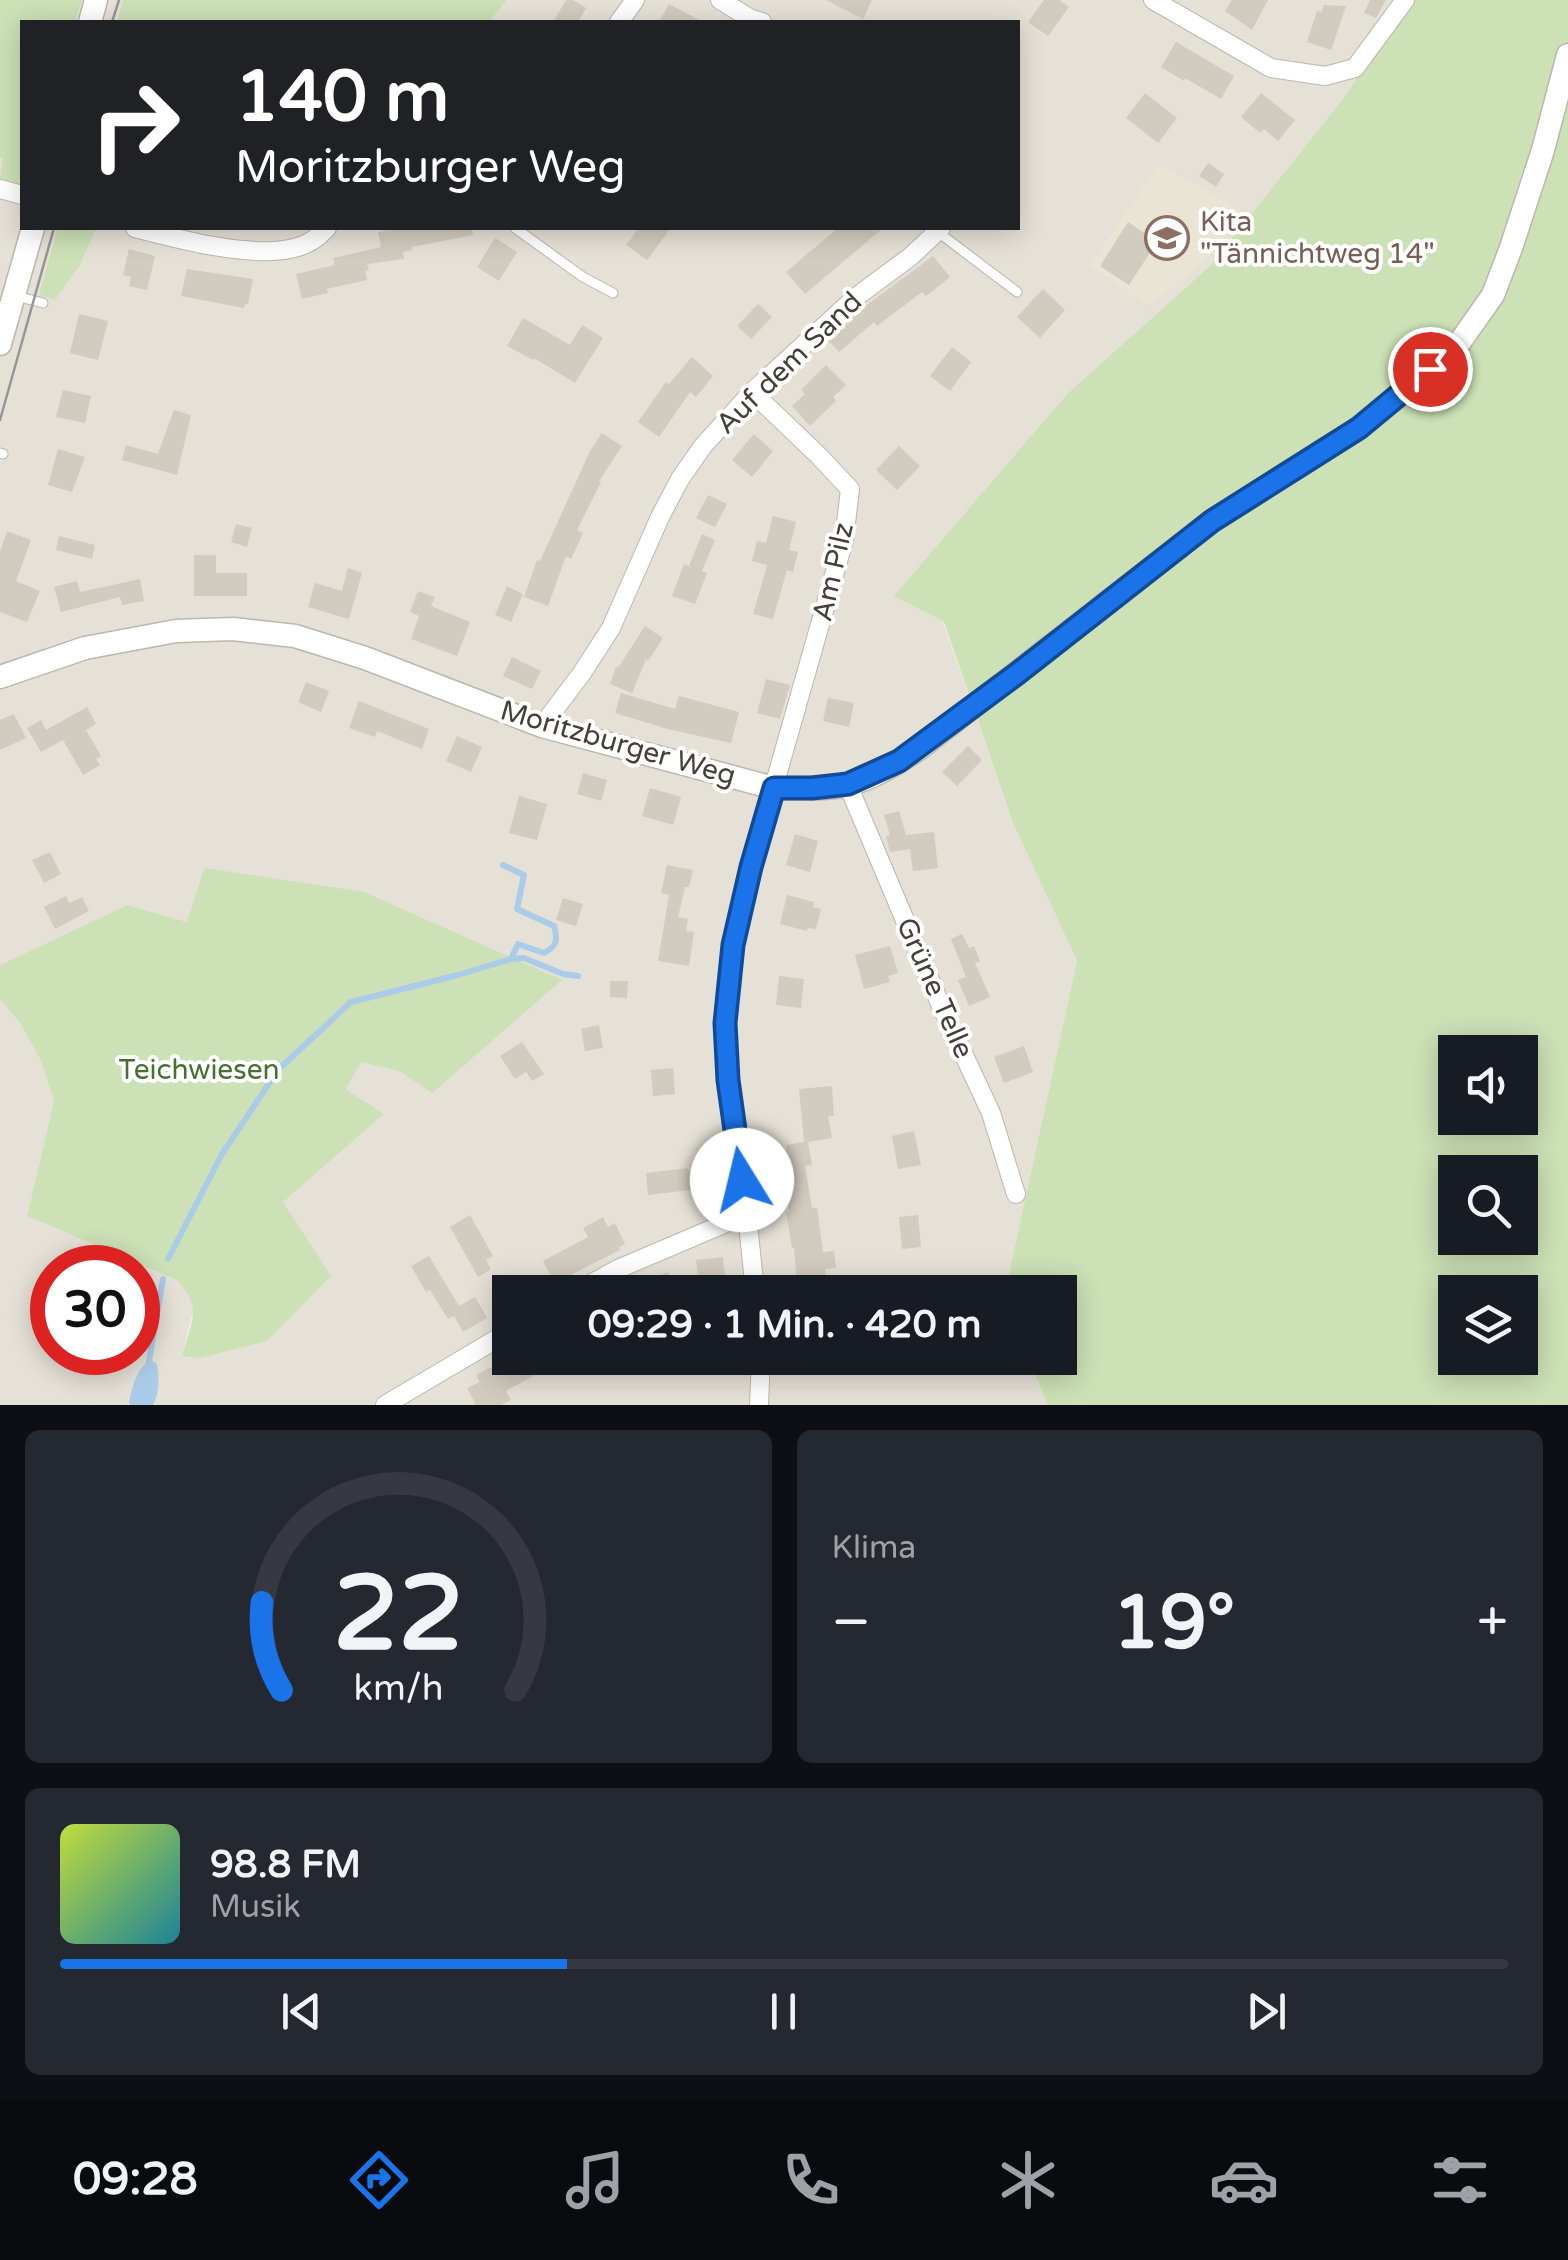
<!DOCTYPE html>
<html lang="de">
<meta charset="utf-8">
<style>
body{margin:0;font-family:"Varela Round",sans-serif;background:#242831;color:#f1f3f6;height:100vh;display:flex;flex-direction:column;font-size:38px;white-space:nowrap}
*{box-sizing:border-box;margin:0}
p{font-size:32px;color:#9ea1a6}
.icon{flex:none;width:55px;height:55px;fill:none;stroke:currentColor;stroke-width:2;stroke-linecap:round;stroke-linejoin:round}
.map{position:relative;height:1405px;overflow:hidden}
.panel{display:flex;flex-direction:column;gap:25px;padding:25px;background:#0d0f14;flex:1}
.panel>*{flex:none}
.top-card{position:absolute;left:20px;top:20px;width:1000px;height:210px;border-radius:0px;box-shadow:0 5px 25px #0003;background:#202124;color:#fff;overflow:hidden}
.controls{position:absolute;left:1438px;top:1035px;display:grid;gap:20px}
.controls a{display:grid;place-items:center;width:100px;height:100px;border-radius:0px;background:#171b24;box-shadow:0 5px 25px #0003;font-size:50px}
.speed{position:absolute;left:30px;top:1245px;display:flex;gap:20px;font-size:50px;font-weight:700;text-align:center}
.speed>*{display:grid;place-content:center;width:130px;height:130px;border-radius:50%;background:#171b24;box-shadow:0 5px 25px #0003;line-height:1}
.speed .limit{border:15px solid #d22;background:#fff;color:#111}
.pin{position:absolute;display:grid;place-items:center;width:85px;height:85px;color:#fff;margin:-42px;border:5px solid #fff;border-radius:50%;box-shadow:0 2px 10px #0007}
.me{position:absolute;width:110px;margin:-55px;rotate:351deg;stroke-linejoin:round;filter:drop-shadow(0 0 8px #0008)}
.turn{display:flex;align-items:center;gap:35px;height:210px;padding:0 50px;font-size:45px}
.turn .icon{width:130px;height:130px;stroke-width:2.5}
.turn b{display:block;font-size:70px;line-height:85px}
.big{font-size:75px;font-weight:800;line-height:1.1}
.panel .card{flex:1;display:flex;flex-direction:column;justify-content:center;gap:15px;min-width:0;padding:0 35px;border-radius:15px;background:#242831}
.panel .dial{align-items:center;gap:0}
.dial svg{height:260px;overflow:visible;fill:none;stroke:#363941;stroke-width:7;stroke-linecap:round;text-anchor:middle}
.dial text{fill:#f1f3f6;stroke:none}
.song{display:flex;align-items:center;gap:30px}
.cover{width:120px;height:120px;border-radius:15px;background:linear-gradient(135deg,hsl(70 70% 55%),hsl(190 70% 35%))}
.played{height:10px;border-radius:5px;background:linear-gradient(90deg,#1a73e8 35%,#363941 35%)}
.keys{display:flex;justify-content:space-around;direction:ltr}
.heat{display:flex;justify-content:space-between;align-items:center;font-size:55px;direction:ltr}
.panel .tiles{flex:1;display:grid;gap:25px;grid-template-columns:1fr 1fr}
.card:last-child{grid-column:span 2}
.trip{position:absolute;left:492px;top:1275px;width:585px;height:100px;border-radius:0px;background:#171b24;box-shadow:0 5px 25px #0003;font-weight:800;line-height:100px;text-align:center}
.dock{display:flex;height:160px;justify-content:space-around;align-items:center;background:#090b0e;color:#9ea1a6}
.dock .icon{width:70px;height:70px}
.dock .active{color:#1a73e8}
.dock b{font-size:45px;color:#f1f3f6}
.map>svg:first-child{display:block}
.residential{fill:#e5e1d7;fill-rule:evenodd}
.education{fill:#e9e4d4}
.green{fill:#cce1b6;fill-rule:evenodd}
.water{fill:#abcce8}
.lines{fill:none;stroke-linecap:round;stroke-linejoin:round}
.stream{stroke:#abcce8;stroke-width:6}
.building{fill:#d2cbbf}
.service-casing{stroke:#bcb7ac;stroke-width:11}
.minor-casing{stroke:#bcb7ac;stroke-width:20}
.tertiary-casing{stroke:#bcb7ac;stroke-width:25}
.service{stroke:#fff;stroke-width:9}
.minor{stroke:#fff;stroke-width:18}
.tertiary{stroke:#fff;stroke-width:22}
.tram{stroke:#969696;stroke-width:2.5}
.route-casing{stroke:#114b97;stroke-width:25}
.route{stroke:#1a73e8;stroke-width:18}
.labels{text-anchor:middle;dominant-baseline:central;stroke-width:8;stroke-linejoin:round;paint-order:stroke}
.education-label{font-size:28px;fill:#785e54;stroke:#fff;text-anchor:start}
.street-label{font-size:28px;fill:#444038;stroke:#fff}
.park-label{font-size:28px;fill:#466f32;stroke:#fff}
</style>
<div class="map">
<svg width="1568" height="1405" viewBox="0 0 1568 1405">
<rect width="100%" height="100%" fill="#f2efe8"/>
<path class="residential" d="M 0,0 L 123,0 L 117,22 L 22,22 L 22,228 L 1018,228 L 1018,22 L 489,22 L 507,0 L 1412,0 L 1342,100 L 1211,265 L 1067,394 L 895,596 L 943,622 L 1013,823 L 1077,961 L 1005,1292 L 510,1292 L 510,1358 L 1028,1358 L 1048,1405 L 0,1405 L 0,999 L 20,1023 L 41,1061 L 54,1101 L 27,1216 L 175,1280 L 190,1293 L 194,1307 L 182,1355 L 282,1201 L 384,1114 L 346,1089 L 361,1061 L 399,1071 L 433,1093 L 204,868 L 187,922 L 127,905 L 0,965 ZM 52,1268 L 138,1268 L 138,1352 L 52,1352 Z"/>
<path class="education" d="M 1159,164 L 1245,213 L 1204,262 L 1149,306 L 1089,266 Z"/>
<g class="green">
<path d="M 0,0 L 82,0 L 75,22 L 22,22 L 22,184 L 0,178 L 3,158 L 0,157 Z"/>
<path d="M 123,0 L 507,0 L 489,22 L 117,22 Z"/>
<path d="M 1412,0 L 1568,0 L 1568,1405 L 1048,1405 L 1028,1358 L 1060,1358 L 1060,1292 L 1005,1292 L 1077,961 L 1013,823 L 944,622 L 894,596 L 1067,394 L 1211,265 L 1342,100 ZM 1455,1052 L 1520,1052 L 1520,1118 L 1455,1118 ZM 1455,1172 L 1520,1172 L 1520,1238 L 1455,1238 ZM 1455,1292 L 1520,1292 L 1520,1358 L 1455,1358 Z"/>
<path d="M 58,228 L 96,228 L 80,265 L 55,300 L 39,295 Z"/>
<path d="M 204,868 L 364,892 L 562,980 L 432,1093 L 399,1071 L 361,1062 L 346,1089 L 384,1114 L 283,1202 L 331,1276 L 267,1341 L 200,1358 L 182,1356 C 191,1321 204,1307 176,1280 L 27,1216 L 54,1101 L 41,1061 L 20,1023 L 0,999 L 0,965 L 127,905 L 187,922 Z"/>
</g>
<path class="water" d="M 150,1359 L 157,1364 C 159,1377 160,1392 153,1405 L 130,1405 L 129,1402 C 133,1384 136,1371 150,1359 Z"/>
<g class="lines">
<g class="stream">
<path d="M 503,865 L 524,875 L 517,909 L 554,926 C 558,940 557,946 544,953 L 518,944 L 511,959"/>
<path d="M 168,1259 L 222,1154 L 278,1070 L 351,1002 L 458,975 L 511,959 L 524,958 L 563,974 L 578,976"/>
<path d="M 148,1367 L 163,1279"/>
</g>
</g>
<g class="building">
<path d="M 566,0 L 573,0 L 586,8 L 578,22 L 553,22 Z"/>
<path d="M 826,0 L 872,0 L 863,19 Z"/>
<path d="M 1044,0 L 1059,0 L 1069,7 L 1048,36 L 1028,22 Z"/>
<path d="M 1232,0 L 1268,0 L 1252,30 L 1225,11 Z"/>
<path d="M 1370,0 L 1386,0 L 1376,18 L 1364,13 Z"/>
<path d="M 669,4 L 703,22 L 659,22 Z"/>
<path d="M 1324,5 L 1346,6 L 1331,50 L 1307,42 L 1317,11 L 1322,12 Z"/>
<path d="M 1176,42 L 1234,76 L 1221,99 L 1185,78 L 1184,81 L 1161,67 Z"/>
<path d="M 1145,93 L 1177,118 L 1158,143 L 1126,118 Z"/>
<path d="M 1261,93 L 1295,120 L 1278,141 L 1264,129 L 1260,133 L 1241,117 Z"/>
<path d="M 1208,163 L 1224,174 L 1216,187 L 1199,176 Z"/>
<path d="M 1128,222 L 1157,242 L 1129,285 L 1100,266 Z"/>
<path d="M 384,228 L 472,228 L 473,235 L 412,247 L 412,250 L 403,252 L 404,259 L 367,264 L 369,270 L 365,271 L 367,280 L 327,289 L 328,293 L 302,299 L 296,274 L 335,265 L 333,258 L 381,247 L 378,232 L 385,231 Z"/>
<path d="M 639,228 L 671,228 L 647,260 L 626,245 Z"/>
<path d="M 838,228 L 883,228 L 805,294 L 786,272 Z"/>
<path d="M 495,238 L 517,252 L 499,281 L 477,267 Z"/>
<path d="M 129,249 L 155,256 L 147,290 L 129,286 L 131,277 L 123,275 Z"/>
<path d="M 933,256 L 950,277 L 926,296 L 922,292 L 877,326 L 874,322 L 839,352 L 828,340 L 864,307 Z"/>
<path d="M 187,269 L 253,279 L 248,304 L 245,304 L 244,308 L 181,296 Z"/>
<path d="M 1043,289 L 1065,310 L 1040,338 L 1017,317 Z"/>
<path d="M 758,304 L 772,317 L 751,339 L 737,326 Z"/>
<path d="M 79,314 L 108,321 L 98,360 L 70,353 Z"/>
<path d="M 523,318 L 570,345 L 582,325 L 603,338 L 575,383 L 534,358 L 533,360 L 507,346 Z"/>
<path d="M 952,347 L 971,362 L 950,391 L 930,376 Z"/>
<path d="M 692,357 L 713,376 L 696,397 L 690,392 L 659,437 L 638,422 L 666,382 L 669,384 Z"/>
<path d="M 826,365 L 846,385 L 833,397 L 836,401 L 810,426 L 792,406 L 805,394 L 801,390 Z"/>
<path d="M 63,390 L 91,396 L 85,423 L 56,417 Z"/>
<path d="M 174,410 L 191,415 L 177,475 L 122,460 L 126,445 L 158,454 Z"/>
<path d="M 602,433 L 622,446 L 599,481 L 601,482 L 577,530 L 583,533 L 571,559 L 566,556 L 548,606 L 524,597 L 537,560 L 540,561 L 590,451 Z"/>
<path d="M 754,434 L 773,451 L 752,477 L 732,460 Z"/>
<path d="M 899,446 L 920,466 L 897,490 L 876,470 Z"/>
<path d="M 58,449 L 85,457 L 72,492 L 48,485 Z"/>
<path d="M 708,495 L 727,504 L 715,527 L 696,518 Z"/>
<path d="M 773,516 L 796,522 L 789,550 L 798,552 L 793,572 L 787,570 L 773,619 L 753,614 L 767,565 L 752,561 L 757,541 L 766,543 Z"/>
<path d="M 236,524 L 252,528 L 247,547 L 231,542 Z"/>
<path d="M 7,531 L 31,540 L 16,581 L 40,591 L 27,622 L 0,612 L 0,552 Z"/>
<path d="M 702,534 L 715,540 L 702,571 L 707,573 L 695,604 L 672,596 L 684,564 L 689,566 Z"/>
<path d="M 59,536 L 95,545 L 92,559 L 56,550 Z"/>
<path d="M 194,555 L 216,555 L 216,573 L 247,573 L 247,596 L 194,596 Z"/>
<path d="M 348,568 L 362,573 L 349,619 L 308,607 L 315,583 L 342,591 Z"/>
<path d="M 140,579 L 144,601 L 122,605 L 120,597 L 61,612 L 54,587 L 77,581 L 80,592 Z"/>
<path d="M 507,586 L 523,594 L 511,622 L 495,615 Z"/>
<path d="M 418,591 L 435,597 L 431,606 L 470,622 L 457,656 L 411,639 L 419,616 L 410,612 Z"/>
<path d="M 645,626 L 663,638 L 648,661 L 646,659 L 632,693 L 610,684 L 616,667 L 618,668 Z"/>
<path d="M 512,657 L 541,671 L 532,689 L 503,676 Z"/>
<path d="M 766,679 L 790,685 L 780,719 L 757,713 Z"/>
<path d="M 306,682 L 329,691 L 321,712 L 298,702 Z"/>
<path d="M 621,693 L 675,709 L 679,696 L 739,712 L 731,743 L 668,729 L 615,713 Z"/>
<path d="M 828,698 L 854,703 L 849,727 L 823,721 Z"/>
<path d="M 359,701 L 429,729 L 422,749 L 377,731 L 375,737 L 349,728 Z"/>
<path d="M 87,707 L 96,724 L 86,730 L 101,756 L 96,759 L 100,765 L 83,775 L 63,740 L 41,752 L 27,728 L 41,720 L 46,730 Z"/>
<path d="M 14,714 L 26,738 L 0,750 L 0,720 Z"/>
<path d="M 457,736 L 482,747 L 471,772 L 446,761 Z"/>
<path d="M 968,746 L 982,760 L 957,786 L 942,772 Z"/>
<path d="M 583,773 L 607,780 L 601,801 L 577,794 Z"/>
<path d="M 650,788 L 681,797 L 673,825 L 642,816 Z"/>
<path d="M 519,796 L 547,804 L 537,840 L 509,833 Z"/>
<path d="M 899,811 L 906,835 L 934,832 L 938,868 L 913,871 L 910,849 L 890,852 L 886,836 L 890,835 L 884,815 Z"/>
<path d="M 795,834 L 818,841 L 810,872 L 786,865 Z"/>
<path d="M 50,852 L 61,874 L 44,883 L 32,860 Z"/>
<path d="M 667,865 L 693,870 L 689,887 L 685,887 L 678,917 L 688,919 L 686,931 L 694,932 L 689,966 L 658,961 L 669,895 L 661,893 Z"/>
<path d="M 787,895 L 814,902 L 813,907 L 821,909 L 816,929 L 808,928 L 807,931 L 780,924 Z"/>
<path d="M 66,896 L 69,903 L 82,897 L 89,911 L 55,929 L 44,907 Z"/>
<path d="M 563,898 L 583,904 L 576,926 L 556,920 Z"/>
<path d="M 962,934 L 969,948 L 974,946 L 980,961 L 975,963 L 990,997 L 969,1006 L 958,980 L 966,977 L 951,939 Z"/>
<path d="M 890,946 L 898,973 L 888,976 L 890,982 L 864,989 L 855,955 Z"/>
<path d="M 779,976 L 804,979 L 801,1008 L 776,1005 Z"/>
<path d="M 610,981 L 628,981 L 627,998 L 610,997 Z"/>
<path d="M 599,1025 L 603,1048 L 585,1051 L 581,1029 Z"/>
<path d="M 522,1042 L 544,1074 L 532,1081 L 526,1072 L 515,1079 L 500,1056 Z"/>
<path d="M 1024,1046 L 1033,1072 L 1004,1083 L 994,1057 Z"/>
<path d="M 673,1068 L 675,1094 L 653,1096 L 651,1070 Z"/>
<path d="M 832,1086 L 834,1116 L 828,1116 L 832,1138 L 808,1142 L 812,1165 L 805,1166 L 812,1208 L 817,1208 L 823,1252 L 834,1251 L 836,1268 L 825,1269 L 828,1292 L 798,1292 L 794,1248 L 792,1248 L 786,1212 L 789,1212 L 781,1164 L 788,1162 L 786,1145 L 804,1142 L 799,1089 Z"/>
<path d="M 914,1131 L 921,1165 L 898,1169 L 892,1136 Z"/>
<path d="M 688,1168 L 689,1172 L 704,1170 L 705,1177 L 712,1176 L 714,1191 L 692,1194 L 691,1190 L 648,1195 L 646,1173 Z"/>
<path d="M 470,1215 L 493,1256 L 486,1260 L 491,1269 L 478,1277 L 450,1227 Z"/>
<path d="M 918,1215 L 921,1247 L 902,1249 L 899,1217 Z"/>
<path d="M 603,1217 L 608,1227 L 615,1223 L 625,1244 L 619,1247 L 620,1250 L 555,1283 L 543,1261 L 588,1237 L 583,1228 Z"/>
<path d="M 429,1256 L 459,1306 L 475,1297 L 487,1318 L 463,1332 L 454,1316 L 448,1319 L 430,1290 L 426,1292 L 411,1266 Z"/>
<path d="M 723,1257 L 726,1286 L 700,1290 L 696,1260 Z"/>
<path d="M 668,1272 L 677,1292 L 621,1292 Z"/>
<path d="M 509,1358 L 565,1358 L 506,1391 L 511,1400 L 501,1405 L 476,1405 L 467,1388 L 480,1382 L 476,1375 Z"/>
</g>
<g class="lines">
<g class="service-casing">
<g id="service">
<path d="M 515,228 L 583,277 L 613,293"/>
<path d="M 938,232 L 1017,292"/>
<path d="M 16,296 L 43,303"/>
<path d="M 0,453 L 3,454"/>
</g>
</g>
<g class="minor-casing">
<g id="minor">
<path d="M 720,0 L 751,19 L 762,22"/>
<path d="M 1153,0 L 1271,68 L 1325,76 L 1355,68 L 1405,0"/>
<path d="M 619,22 L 635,0"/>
<path d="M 0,189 L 22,195"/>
<path d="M 135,228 C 177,239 252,259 294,248 C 308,245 318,238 327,228"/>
<path d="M 752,392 L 818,455 L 850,489 L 844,540 L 751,867 L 733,945 L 725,1023 L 727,1080 L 747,1214 L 755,1292"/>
<path d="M 542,726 L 582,673 L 611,628 L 660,517 L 680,479 L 703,446 L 752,392 L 856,297 L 910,257 L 941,228"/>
<path d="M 848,785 L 941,1006 L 991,1113 L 1016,1194"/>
<path d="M 576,1292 L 618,1269 L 747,1214"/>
<path d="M 385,1405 L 510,1331"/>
<path d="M 759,1405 L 761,1358"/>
</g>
</g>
<g class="tertiary-casing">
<g id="tertiary">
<path d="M 90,22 L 96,0"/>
<path d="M 0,344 L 33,228"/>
<path d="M 0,677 L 85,648 L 176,631 L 233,629 L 295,636 L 365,658 L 542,726 L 774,788 C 798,788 824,790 847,785 C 873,779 898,762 920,748 L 1212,521 L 1359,428 L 1455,349 L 1493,295 L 1511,248 L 1543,150 L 1568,55"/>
</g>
</g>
<use href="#service" class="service"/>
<use href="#minor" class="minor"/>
<use href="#tertiary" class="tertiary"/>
<g class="tram">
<path d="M 112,22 L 119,0"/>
<path d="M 0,420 L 54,228"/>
</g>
</g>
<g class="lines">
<g class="route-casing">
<path id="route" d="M 742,1180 L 728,1080 L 725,1023 L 733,945 L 751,867 L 774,788 L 812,788 L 848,784 L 899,761 L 1018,673 L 1212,521 L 1359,428 L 1430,369"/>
</g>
<use href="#route" class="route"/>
</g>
<defs>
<g id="school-ring" transform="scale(2.25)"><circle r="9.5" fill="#fff" stroke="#8d6e63" stroke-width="1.5"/><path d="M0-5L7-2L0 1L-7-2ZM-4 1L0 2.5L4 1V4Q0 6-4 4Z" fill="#8d6e63"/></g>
</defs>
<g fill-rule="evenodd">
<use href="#school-ring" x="1167" y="238"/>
</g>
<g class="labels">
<g class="education-label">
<text x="1200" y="222">Kita<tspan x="1200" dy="32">"Tännichtweg 14"</tspan></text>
</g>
<g class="street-label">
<text transform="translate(789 363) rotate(-44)">Auf dem Sand</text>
<text transform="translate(833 572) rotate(-77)">Am Pilz</text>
<text transform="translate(618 743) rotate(16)">Moritzburger Weg</text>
<text transform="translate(935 988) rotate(66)">Grüne Telle</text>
</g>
<g class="park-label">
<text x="199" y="1070">Teichwiesen</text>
</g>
</g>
</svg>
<div class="controls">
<a><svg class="icon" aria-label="sound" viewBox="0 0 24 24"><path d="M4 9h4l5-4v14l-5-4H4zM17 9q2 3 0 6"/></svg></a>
<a><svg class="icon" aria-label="search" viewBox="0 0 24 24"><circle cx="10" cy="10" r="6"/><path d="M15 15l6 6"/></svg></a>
<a><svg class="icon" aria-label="layers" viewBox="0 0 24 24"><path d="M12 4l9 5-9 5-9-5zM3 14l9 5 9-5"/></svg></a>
</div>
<div class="speed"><div class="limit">30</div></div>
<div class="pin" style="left:1430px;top:369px;background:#d93025"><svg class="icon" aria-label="arrive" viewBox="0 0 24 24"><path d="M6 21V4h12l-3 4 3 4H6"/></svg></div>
<svg class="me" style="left:742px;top:1180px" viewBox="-20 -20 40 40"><circle r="19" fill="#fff"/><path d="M0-13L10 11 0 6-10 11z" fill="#1a73e8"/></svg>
<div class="trip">09:29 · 1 Min. · 420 m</div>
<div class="top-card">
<div class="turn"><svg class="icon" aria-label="right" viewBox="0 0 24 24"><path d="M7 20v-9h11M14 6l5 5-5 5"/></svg><div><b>140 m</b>Moritzburger Weg</div></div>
</div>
</div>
<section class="panel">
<div class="tiles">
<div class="card dial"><svg viewBox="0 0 100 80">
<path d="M14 69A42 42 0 1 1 86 69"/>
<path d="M14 69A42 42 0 0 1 8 42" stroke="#1a73e8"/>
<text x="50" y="56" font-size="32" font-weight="700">22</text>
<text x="50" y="72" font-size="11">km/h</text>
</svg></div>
<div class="card"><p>Klima</p>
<div class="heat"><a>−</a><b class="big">19°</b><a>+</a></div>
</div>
<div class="card">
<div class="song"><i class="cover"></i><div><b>98.8 FM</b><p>Musik</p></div></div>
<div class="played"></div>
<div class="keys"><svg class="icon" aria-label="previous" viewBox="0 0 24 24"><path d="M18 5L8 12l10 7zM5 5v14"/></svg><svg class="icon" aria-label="pause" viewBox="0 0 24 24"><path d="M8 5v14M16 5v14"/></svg><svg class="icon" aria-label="next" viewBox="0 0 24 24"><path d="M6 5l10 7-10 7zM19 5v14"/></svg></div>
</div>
</div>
</section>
<nav class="dock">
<b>09:28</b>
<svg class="icon active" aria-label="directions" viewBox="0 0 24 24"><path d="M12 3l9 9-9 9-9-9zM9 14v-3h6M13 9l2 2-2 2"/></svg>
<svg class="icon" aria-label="music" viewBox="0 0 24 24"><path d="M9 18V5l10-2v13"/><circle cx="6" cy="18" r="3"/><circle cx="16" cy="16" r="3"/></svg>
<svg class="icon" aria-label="phone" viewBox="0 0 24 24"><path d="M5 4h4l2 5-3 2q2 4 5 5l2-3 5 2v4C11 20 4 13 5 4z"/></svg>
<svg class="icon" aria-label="climate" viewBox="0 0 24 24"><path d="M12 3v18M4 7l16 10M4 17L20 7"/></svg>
<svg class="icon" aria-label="car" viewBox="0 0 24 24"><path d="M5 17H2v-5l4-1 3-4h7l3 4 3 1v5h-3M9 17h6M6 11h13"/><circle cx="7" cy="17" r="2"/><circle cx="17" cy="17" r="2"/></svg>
<svg class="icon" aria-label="filters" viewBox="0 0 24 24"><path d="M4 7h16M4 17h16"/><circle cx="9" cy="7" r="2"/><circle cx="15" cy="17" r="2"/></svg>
</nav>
